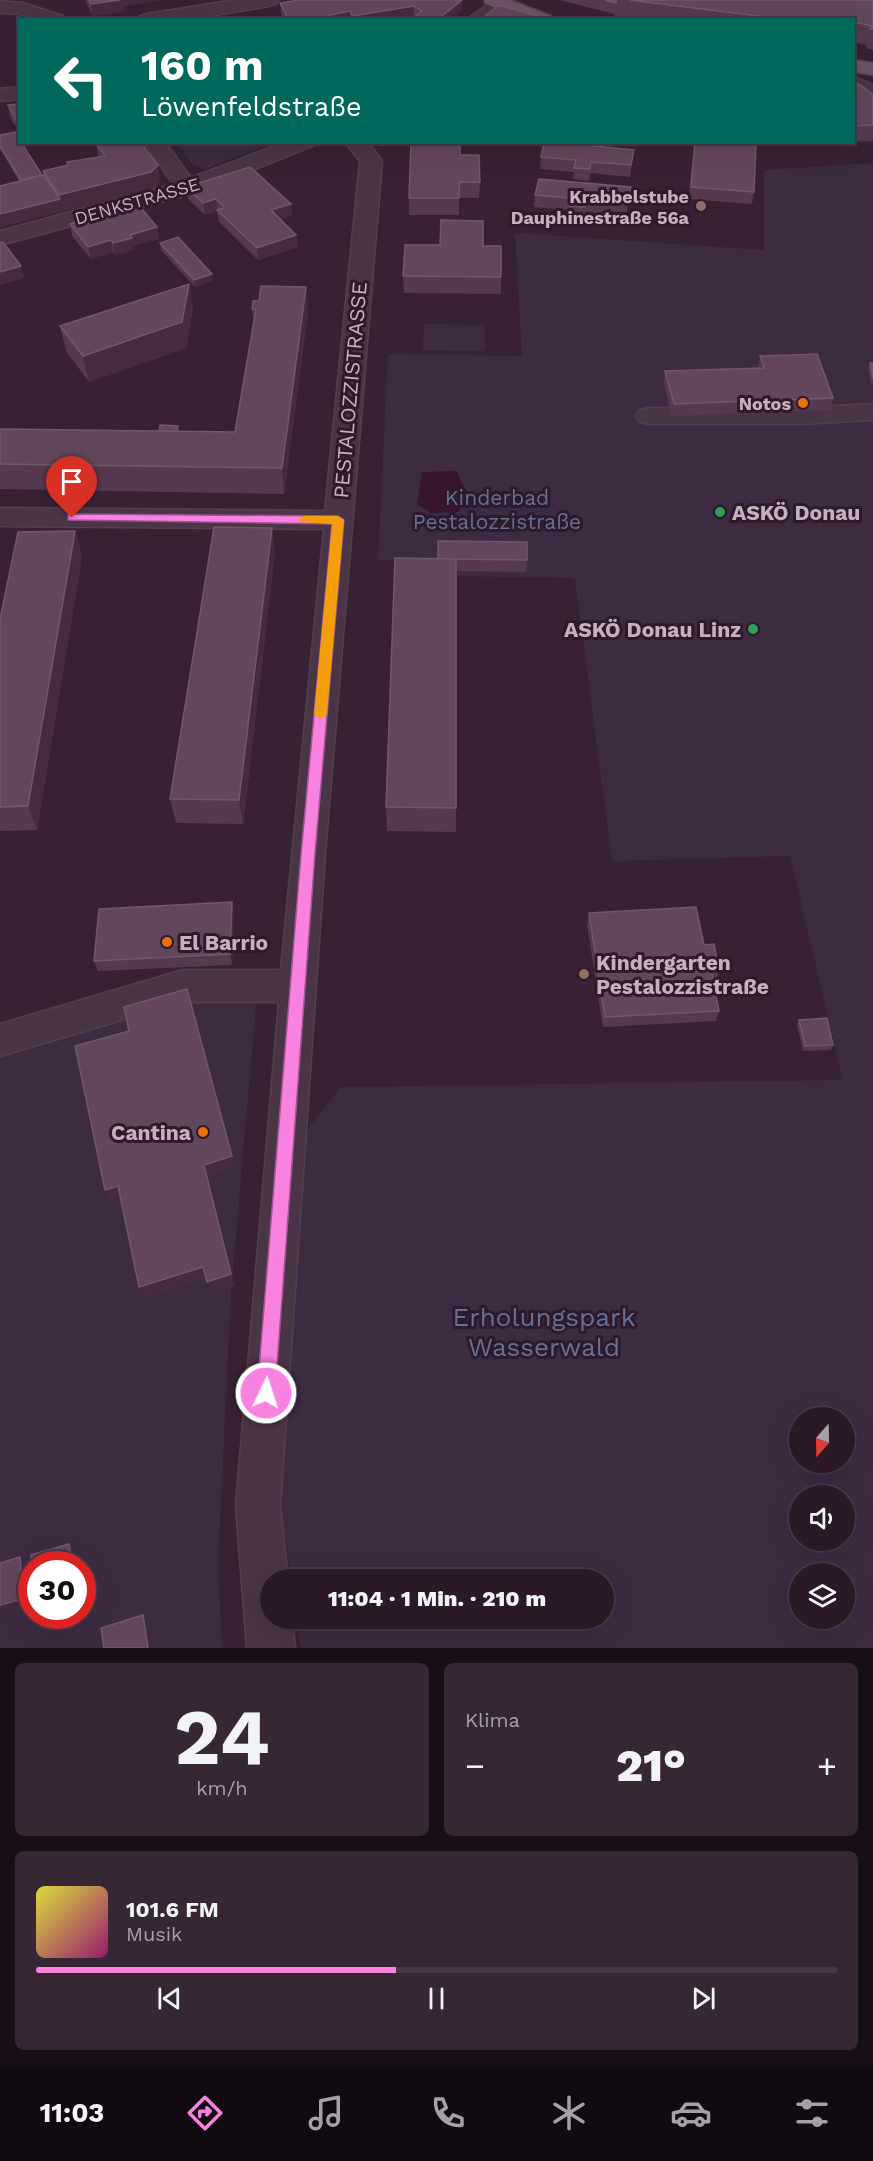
<!DOCTYPE html>
<html lang="de">
<meta charset="utf-8">
<style>
body{margin:0;font-family:"Work Sans",sans-serif;background:#372634;color:#f1f3f6;height:100vh;display:flex;flex-direction:column;font-size:22px;white-space:nowrap}
*{box-sizing:border-box;margin:0}
p{font-size:20px;color:#a6a0a8}
.icon{flex:none;width:33px;height:33px;fill:none;stroke:currentColor;stroke-width:2;stroke-linecap:round;stroke-linejoin:round}
.map{position:relative;height:1648px;overflow:hidden}
.sheet{display:flex;flex-direction:column;gap:15px;padding:15px;background:#180e16;flex:1}
.sheet>*{flex:none}
.top-card{position:absolute;left:18px;top:18px;width:837px;height:126px;border-radius:0px;box-shadow:0 6px 24px #0002,0 0 0 2px #473845;background:#00695c;color:#fff;overflow:hidden}
.needle{width:39px;rotate:200deg}
.buttons{position:absolute;left:789px;top:1407px;display:grid;gap:12px}
.buttons a{display:grid;place-items:center;width:66px;height:66px;border-radius:50%;background:#2b1928;box-shadow:0 6px 24px #0002,0 0 0 2px #473845;font-size:30px}
.speed{position:absolute;left:18px;top:1551px;display:flex;gap:12px;font-size:30px;font-weight:700;text-align:center}
.speed>*{display:grid;place-content:center;width:78px;height:78px;border-radius:50%;background:#2b1928;box-shadow:0 6px 24px #0002,0 0 0 2px #473845;line-height:1}
.speed .limit{border:9px solid #d22;background:#fff;color:#111}
.pin{position:absolute;display:grid;place-items:center;width:51px;height:51px;color:#fff;margin:-62px -26px;border-radius:50% 50% 50% 0;rotate:-45deg;box-shadow:0 0 6px #0007}
.pin .icon{rotate:45deg}
.me{position:absolute;width:66px;margin:-33px;rotate:4deg;stroke-linejoin:round;filter:drop-shadow(0 0 4px #0008)}
.turn{display:flex;align-items:center;gap:21px;height:126px;padding:0 24px;font-size:27px}
.turn .icon{width:78px;height:78px;stroke-width:2.5}
.turn b{display:block;font-size:42px;line-height:51px}
.big{font-size:45px;font-weight:800;line-height:1.1}
.sheet .widget{flex:1;display:flex;flex-direction:column;justify-content:center;gap:9px;min-width:0;padding:0 21px;border-radius:9px;background:#372634}
.sheet .dial{align-items:center;gap:0}
.dial b{font-size:78px;line-height:1}
.song{display:flex;align-items:center;gap:18px}
.cover{width:72px;height:72px;border-radius:9px;background:linear-gradient(135deg,hsl(60 70% 55%),hsl(320 70% 35%))}
.played{height:6px;border-radius:3px;background:linear-gradient(90deg,#f982e0 45%,#473845 45%)}
.keys{display:flex;justify-content:space-around;direction:ltr}
.heat{display:flex;justify-content:space-between;align-items:center;font-size:33px;direction:ltr}
.sheet .tiles{flex:1;display:grid;gap:15px;grid-template-columns:1fr 1fr}
.widget:last-child{grid-column:span 2}
.trip{position:absolute;left:260px;top:1569px;width:354px;height:60px;border-radius:30px;background:#2b1928;box-shadow:0 6px 24px #0002,0 0 0 2px #473845;font-weight:800;line-height:60px;text-align:center}
.tabs{display:flex;height:96px;justify-content:space-around;align-items:center;background:#110a10;color:#a6a0a8}
.tabs .icon{width:42px;height:42px}
.tabs .selected{color:#f982e0}
.tabs b{font-size:27px;color:#f1f3f6}
.map>svg:first-child{display:block}
.green{fill:#3d2b42;fill-rule:evenodd}
.water{fill:#371531}
.lines{fill:none;stroke-linecap:round;stroke-linejoin:round}
.minor-casing{stroke:#533e4f;stroke-width:3}
.major-casing{stroke:#533e4f;stroke-width:3}
.minor{fill:#4a3546;fill-rule:evenodd}
.major{fill:#6a5266;fill-rule:evenodd}
.wall{fill:#553950}
.shaded-wall{fill:#452a40}
.building{fill:#62465d;stroke:#71566c;stroke-width:1.5}
.route{fill:#f982e0;stroke:#a25492;stroke-width:1.5}
.slow{fill:#f59e0b}
.education-dot{fill:#8d6e63;stroke:#2e1a2b;stroke-width:2}
.food-dot{fill:#e8710a;stroke:#2e1a2b;stroke-width:2}
.leisure-dot{fill:#2e9e5b;stroke:#2e1a2b;stroke-width:2}
.labels{text-anchor:middle;dominant-baseline:central;stroke-width:6;stroke-linejoin:round;paint-order:stroke}
.far-poi-label{font-size:18px;font-weight:bold;fill:#c6afc1;stroke:#2e1a2b;text-anchor:end}
.far-street-label{font-size:18px;fill:#c6afc1;stroke:#2e1a2b}
.street-label{font-size:21px;fill:#c6afc1;stroke:#2e1a2b}
.park-label{font-size:21px;fill:#666f97;stroke:#2e1a2b}
.poi-label{font-size:21px;font-weight:bold;fill:#c6afc1;stroke:#2e1a2b;text-anchor:start}
.near-park-label{font-size:26px;fill:#666f97;stroke:#2e1a2b}
</style>
<div class="map">
<svg width="873" height="1648" viewBox="0 0 873 1648">
<rect width="100%" height="100%" fill="#392135"/>
<g class="green">
<path d="M 176,143 L 270,142 L 270,143 L 206,169 L 193,165 Z"/>
<path d="M 873,163 L 873,1648 L 301,1648 L 297,1619 L 603,1618 L 603,1580 L 291,1579 L 279,1496 L 299,1140 L 341,1087 L 843,1080 L 790,856 L 612,861 L 575,578 L 435,576 L 436,561 L 378,560 L 388,354 L 522,356 L 515,233 L 764,250 L 764,170 ZM 800,1418 L 844,1418 L 844,1462 L 800,1462 ZM 800,1496 L 844,1496 L 844,1540 L 800,1540 ZM 800,1574 L 844,1574 L 844,1618 L 800,1618 Z"/>
<path d="M 424,324 L 485,325 L 485,351 L 423,350 Z"/>
<path d="M 259,971 L 231,1292 L 218,1565 L 222,1648 L 0,1648 L 0,1023 L 180,972 ZM 32,1564 L 82,1564 L 82,1616 L 32,1616 Z"/>
</g>
<path class="water" d="M 456,471 L 470,499 L 458,512 L 431,513 L 417,504 L 422,472 Z"/>
<g class="lines">
<g class="minor-casing">
<g id="minor">
<path d="M 235,0 L 278,0 L 276,4 L 269,6 L 185,20 L 138,20 L 140,16 L 147,14 Z"/>
<path d="M 494,0 L 508,0 L 510,4 L 489,20 L 466,20 Z"/>
<path d="M 0,1 L 23,3 L 63,16 L 65,20 L 36,20 L 21,14 L 0,13 Z"/>
<path d="M 854,77 L 873,85 L 873,99 L 854,91 Z"/>
<path d="M 20,87 L 20,99 L 0,101 L 0,89 Z"/>
<path d="M 144,142 L 165,142 L 191,178 L 285,142 L 315,142 L 312,146 L 195,193 L 0,245 L 0,231 L 173,184 Z"/>
<path d="M 345,142 L 368,142 L 382,161 L 325,854 L 280,1506 L 288,1580 L 270,1580 L 270,1618 L 292,1618 L 295,1648 L 247,1648 L 236,1506 L 279,1002 L 183,1002 L 0,1056 L 0,1024 L 183,970 L 281,970 L 324,529 L 0,526 L 0,508 L 325,511 L 360,161 Z"/>
<path d="M 873,404 L 873,420 L 799,424 L 649,424 L 640,422 L 636,416 L 640,410 L 649,408 L 799,408 Z"/>
</g>
</g>
<g class="major-casing">
<g id="major">
<path d="M 484,0 L 510,0 L 551,16 L 553,20 L 526,20 L 486,4 Z"/>
<path d="M 854,60 L 873,63 L 873,75 L 854,72 Z"/>
</g>
</g>
<use href="#minor" class="minor"/>
<use href="#major" class="major"/>
</g>
<g class="wall">
<path d="M 85,0 L 160,0 L 124,6 L 125,11 L 93,16 Z"/>
<path d="M 462,0 L 462,11 L 404,20 L 284,20 L 281,14 L 280,3 Z"/>
<path d="M 560,0 L 873,0 L 873,50 L 866,48 L 866,45 L 854,42 L 854,20 L 630,20 L 614,18 L 614,14 Z"/>
<path d="M 854,82 L 873,95 L 873,141 L 854,142 Z"/>
<path d="M 20,104 L 20,134 L 10,117 L 8,105 Z"/>
<path d="M 0,135 L 42,175 L 44,176 L 43,171 L 67,165 L 67,162 L 98,157 L 96,143 L 160,182 L 154,188 L 0,227 L 19,181 L 0,149 Z"/>
<path d="M 581,142 L 596,142 L 596,145 L 581,144 Z"/>
<path d="M 694,142 L 754,192 L 752,204 L 689,199 Z"/>
<path d="M 821,142 L 850,142 L 824,144 Z"/>
<path d="M 634,150 L 630,177 L 590,173 L 589,181 L 573,179 L 574,172 L 540,169 L 541,157 Z"/>
<path d="M 460,155 L 480,182 L 479,198 L 459,198 L 459,215 L 409,215 L 409,198 Z"/>
<path d="M 186,187 L 291,204 L 292,216 L 280,219 L 296,235 L 298,247 L 258,260 L 219,222 L 217,211 L 205,215 L 188,199 Z"/>
<path d="M 535,195 L 629,199 L 626,216 L 585,212 L 584,219 L 568,218 L 569,210 L 534,207 Z"/>
<path d="M 70,224 L 157,227 L 159,239 L 133,246 L 134,250 L 115,255 L 113,252 L 91,259 L 72,236 Z"/>
<path d="M 160,243 L 213,280 L 195,287 L 161,250 Z"/>
<path d="M 483,246 L 501,277 L 501,294 L 404,293 L 403,276 Z"/>
<path d="M 189,284 L 193,309 L 186,348 L 89,382 L 66,351 L 60,326 Z"/>
<path d="M 306,287 L 308,312 L 284,494 L 0,489 L 0,429 L 235,432 L 254,323 L 252,309 L 259,301 Z"/>
<path d="M 760,356 L 833,398 L 830,410 L 672,416 L 664,383 L 665,371 L 758,368 Z"/>
<path d="M 870,363 L 873,363 L 873,384 L 871,384 L 868,369 Z"/>
<path d="M 75,531 L 82,556 L 37,830 L 0,831 L 0,619 Z"/>
<path d="M 275,553 L 243,824 L 176,823 L 170,799 Z"/>
<path d="M 395,558 L 527,560 L 526,572 L 456,571 L 456,832 L 387,831 L 386,807 Z"/>
<path d="M 234,913 L 232,965 L 98,971 L 94,961 Z"/>
<path d="M 589,913 L 704,945 L 719,969 L 716,980 L 713,980 L 719,1011 L 716,1021 L 603,1027 L 587,924 Z"/>
<path d="M 799,1020 L 833,1045 L 831,1050 L 803,1051 L 797,1025 Z"/>
</g>
<g class="shaded-wall">
<path d="M 120,0 L 160,0 L 124,6 L 125,11 L 93,16 L 91,4 Z"/>
<path d="M 462,0 L 462,11 L 451,20 L 437,20 Z"/>
<path d="M 414,6 L 414,18 L 404,20 L 353,20 L 353,16 Z"/>
<path d="M 350,11 L 350,20 L 313,20 Z"/>
<path d="M 311,17 L 311,20 L 293,20 Z"/>
<path d="M 158,165 L 160,182 L 154,188 L 0,227 L 0,214 L 60,199 L 59,195 Z"/>
<path d="M 216,199 L 217,211 L 205,215 L 203,203 Z"/>
<path d="M 291,204 L 292,216 L 272,222 L 271,210 Z"/>
<path d="M 157,227 L 159,239 L 133,246 L 134,250 L 115,255 L 113,243 L 130,235 Z"/>
<path d="M 296,235 L 298,247 L 258,260 L 257,248 Z"/>
<path d="M 111,240 L 113,252 L 91,259 L 88,247 Z"/>
<path d="M 21,266 L 24,278 L 0,285 L 0,272 Z"/>
<path d="M 212,274 L 213,280 L 195,287 L 194,280 Z"/>
<path d="M 189,284 L 193,309 L 186,348 L 89,382 L 83,356 Z"/>
<path d="M 306,287 L 308,312 L 284,494 L 282,468 Z"/>
<path d="M 272,528 L 275,553 L 243,824 L 239,800 Z"/>
<path d="M 75,531 L 82,556 L 37,830 L 28,806 Z"/>
<path d="M 232,902 L 234,913 L 232,965 L 230,954 Z"/>
<path d="M 187,989 L 235,1169 L 208,1177 L 235,1286 L 211,1294 L 207,1282 L 204,1165 Z"/>
<path d="M 118,1186 L 123,1198 L 110,1202 L 105,1190 Z"/>
<path d="M 203,1267 L 208,1278 L 144,1298 L 139,1287 Z"/>
<path d="M 69,1544 L 72,1547 L 75,1564 L 72,1564 Z"/>
<path d="M 20,1557 L 23,1560 L 26,1601 L 0,1608 L 0,1605 Z"/>
<path d="M 143,1615 L 145,1617 L 150,1648 L 148,1648 Z"/>
</g>
<g class="building">
<path d="M 89,0 L 120,0 L 91,4 Z"/>
<path d="M 299,0 L 462,0 L 437,20 L 411,20 L 422,11 L 414,6 L 353,16 L 350,11 L 313,19 L 311,17 L 289,20 L 280,3 Z"/>
<path d="M 605,0 L 616,0 L 616,3 Z"/>
<path d="M 630,0 L 873,0 L 873,29 L 870,29 L 872,26 L 854,22 L 854,20 L 838,19 L 837,20 L 789,20 Z"/>
<path d="M 499,5 L 538,16 L 533,20 L 480,20 Z"/>
<path d="M 854,82 L 863,87 L 873,95 L 873,125 L 854,126 Z"/>
<path d="M 20,104 L 20,127 L 8,105 Z"/>
<path d="M 15,132 L 20,140 L 20,142 L 21,142 L 42,175 L 21,180 L 0,146 L 0,135 Z"/>
<path d="M 99,142 L 140,142 L 158,165 L 151,172 L 59,195 L 43,171 L 68,165 L 67,162 L 105,156 L 96,143 Z"/>
<path d="M 411,142 L 460,142 L 460,155 L 479,155 L 480,182 L 459,182 L 459,198 L 409,198 Z"/>
<path d="M 544,142 L 555,142 L 634,150 L 631,165 L 591,162 L 590,169 L 574,168 L 576,160 L 541,157 Z"/>
<path d="M 695,142 L 756,143 L 754,192 L 691,187 Z"/>
<path d="M 250,167 L 291,204 L 271,210 L 296,235 L 257,248 L 217,210 L 225,208 L 216,199 L 203,203 L 186,187 Z"/>
<path d="M 44,175 L 60,199 L 0,214 L 0,186 Z"/>
<path d="M 539,179 L 631,187 L 628,204 L 586,200 L 585,207 L 569,206 L 571,198 L 535,195 Z"/>
<path d="M 138,204 L 157,227 L 130,235 L 132,238 L 113,243 L 111,240 L 88,247 L 70,224 Z"/>
<path d="M 441,220 L 483,221 L 483,246 L 501,246 L 501,277 L 403,276 L 405,245 L 440,245 Z"/>
<path d="M 178,237 L 212,274 L 194,280 L 160,243 Z"/>
<path d="M 3,242 L 21,266 L 0,272 L 0,243 Z"/>
<path d="M 189,284 L 182,322 L 83,356 L 60,326 Z"/>
<path d="M 261,286 L 306,287 L 282,468 L 0,464 L 0,429 L 235,432 L 256,309 L 252,309 L 253,301 L 259,301 Z"/>
<path d="M 817,354 L 833,398 L 674,404 L 665,371 L 764,368 L 760,356 Z"/>
<path d="M 870,363 L 873,363 L 873,378 Z"/>
<path d="M 160,425 L 178,426 L 177,431 L 159,431 Z"/>
<path d="M 214,527 L 272,528 L 239,800 L 170,799 Z"/>
<path d="M 75,531 L 28,806 L 0,807 L 0,619 L 18,532 Z"/>
<path d="M 438,541 L 527,542 L 527,560 L 438,559 Z"/>
<path d="M 395,558 L 456,559 L 456,808 L 386,807 Z"/>
<path d="M 232,902 L 230,954 L 94,961 L 99,909 Z"/>
<path d="M 696,907 L 704,945 L 714,944 L 719,969 L 711,969 L 719,1011 L 605,1017 L 589,913 Z"/>
<path d="M 187,989 L 232,1156 L 204,1165 L 231,1274 L 207,1282 L 203,1267 L 139,1287 L 118,1186 L 105,1190 L 75,1046 L 129,1031 L 124,1007 Z"/>
<path d="M 827,1018 L 833,1045 L 805,1046 L 799,1020 Z"/>
<path d="M 69,1544 L 72,1564 L 32,1564 L 31,1555 Z"/>
<path d="M 20,1557 L 23,1599 L 0,1605 L 0,1563 Z"/>
<path d="M 143,1615 L 148,1648 L 104,1648 L 101,1628 Z"/>
</g>
<path class="route" d="M 72,514 L 338,516 L 344,520 L 315,854 L 275,1393 L 273,1399 L 266,1402 L 260,1399 L 257,1393 L 301,854 L 332,524 L 68,520 L 68,515 Z"/>
<path class="slow" d="M 304,516 L 338,516 L 344,520 L 327,714 L 320,719 L 314,714 L 332,524 L 300,522 L 298,520 Z"/>
<g class="education-dot">
<circle cx="701" cy="206" r="6"/>
<circle cx="584" cy="974" r="6"/>
</g>
<g class="food-dot">
<circle cx="803" cy="403" r="6"/>
<circle cx="167" cy="942" r="6"/>
<circle cx="203" cy="1132" r="6"/>
</g>
<g class="leisure-dot">
<circle cx="720" cy="512" r="6"/>
<circle cx="753" cy="629" r="6"/>
</g>
<g class="labels">
<g class="far-poi-label">
<text x="689" y="196">Krabbelstube<tspan x="689" dy="21">Dauphinestraße 56a</tspan></text>
<text x="791" y="403">Notos</text>
</g>
<g class="far-street-label">
<text transform="translate(137 201) rotate(-16)">DENKSTRASSE</text>
</g>
<g class="street-label">
<text transform="translate(350 390) rotate(-85)">PESTALOZZISTRASSE</text>
</g>
<g class="park-label">
<text x="497" y="497">Kinderbad<tspan x="497" dy="24">Pestalozzistraße</tspan></text>
</g>
<g class="poi-label">
<text x="732" y="512">ASKÖ Donau</text>
<text x="741" y="629" text-anchor="end">ASKÖ Donau Linz</text>
<text x="179" y="942">El Barrio</text>
<text x="596" y="962">Kindergarten<tspan x="596" dy="24">Pestalozzistraße</tspan></text>
<text x="191" y="1132" text-anchor="end">Cantina</text>
</g>
<g class="near-park-label">
<text x="544" y="1317">Erholungspark<tspan x="544" dy="30">Wasserwald</tspan></text>
</g>
</g>
</svg>
<div class="buttons">
<a><svg class="needle" viewBox="-14 -14 28 28"><path d="M0-13l5 13h-10z" fill="#e53935"/><path d="M0 13l5-13h-10z" fill="#a6a0a8"/></svg></a>
<a><svg class="icon" aria-label="sound" viewBox="0 0 24 24"><path d="M4 9h4l5-4v14l-5-4H4zM17 9q2 3 0 6"/></svg></a>
<a><svg class="icon" aria-label="layers" viewBox="0 0 24 24"><path d="M12 4l9 5-9 5-9-5zM3 14l9 5 9-5"/></svg></a>
</div>
<div class="speed"><div class="limit">30</div></div>
<div class="pin" style="left:72px;top:518px;background:#d93025"><svg class="icon" aria-label="arrive" viewBox="0 0 24 24"><path d="M6 21V4h12l-3 4 3 4H6"/></svg></div>
<svg class="me" style="left:266px;top:1393px" viewBox="-20 -20 40 40"><circle r="17" fill="#f982e0" stroke="#fff" stroke-width="3"/><path d="M0-11L8 9 0 5-8 9z" fill="#fff"/></svg>
<div class="trip">11:04 · 1 Min. · 210 m</div>
<div class="top-card">
<div class="turn"><svg class="icon" aria-label="left" viewBox="0 0 24 24"><path d="M17 20v-9H6M10 6l-5 5 5 5"/></svg><div><b>160 m</b>Löwenfeldstraße</div></div>
</div>
</div>
<section class="sheet">
<div class="tiles">
<div class="widget dial"><b>24</b><p>km/h</p></div>
<div class="widget"><p>Klima</p>
<div class="heat"><a>−</a><b class="big">21°</b><a>+</a></div>
</div>
<div class="widget">
<div class="song"><i class="cover"></i><div><b>101.6 FM</b><p>Musik</p></div></div>
<div class="played"></div>
<div class="keys"><svg class="icon" aria-label="previous" viewBox="0 0 24 24"><path d="M18 5L8 12l10 7zM5 5v14"/></svg><svg class="icon" aria-label="pause" viewBox="0 0 24 24"><path d="M8 5v14M16 5v14"/></svg><svg class="icon" aria-label="next" viewBox="0 0 24 24"><path d="M6 5l10 7-10 7zM19 5v14"/></svg></div>
</div>
</div>
</section>
<nav class="tabs">
<b>11:03</b>
<svg class="icon selected" aria-label="directions" viewBox="0 0 24 24"><path d="M12 3l9 9-9 9-9-9zM9 14v-3h6M13 9l2 2-2 2"/></svg>
<svg class="icon" aria-label="music" viewBox="0 0 24 24"><path d="M9 18V5l10-2v13"/><circle cx="6" cy="18" r="3"/><circle cx="16" cy="16" r="3"/></svg>
<svg class="icon" aria-label="phone" viewBox="0 0 24 24"><path d="M5 4h4l2 5-3 2q2 4 5 5l2-3 5 2v4C11 20 4 13 5 4z"/></svg>
<svg class="icon" aria-label="climate" viewBox="0 0 24 24"><path d="M12 3v18M4 7l16 10M4 17L20 7"/></svg>
<svg class="icon" aria-label="car" viewBox="0 0 24 24"><path d="M5 17H2v-5l4-1 3-4h7l3 4 3 1v5h-3M9 17h6M6 11h13"/><circle cx="7" cy="17" r="2"/><circle cx="17" cy="17" r="2"/></svg>
<svg class="icon" aria-label="filters" viewBox="0 0 24 24"><path d="M4 7h16M4 17h16"/><circle cx="9" cy="7" r="2"/><circle cx="15" cy="17" r="2"/></svg>
</nav>
